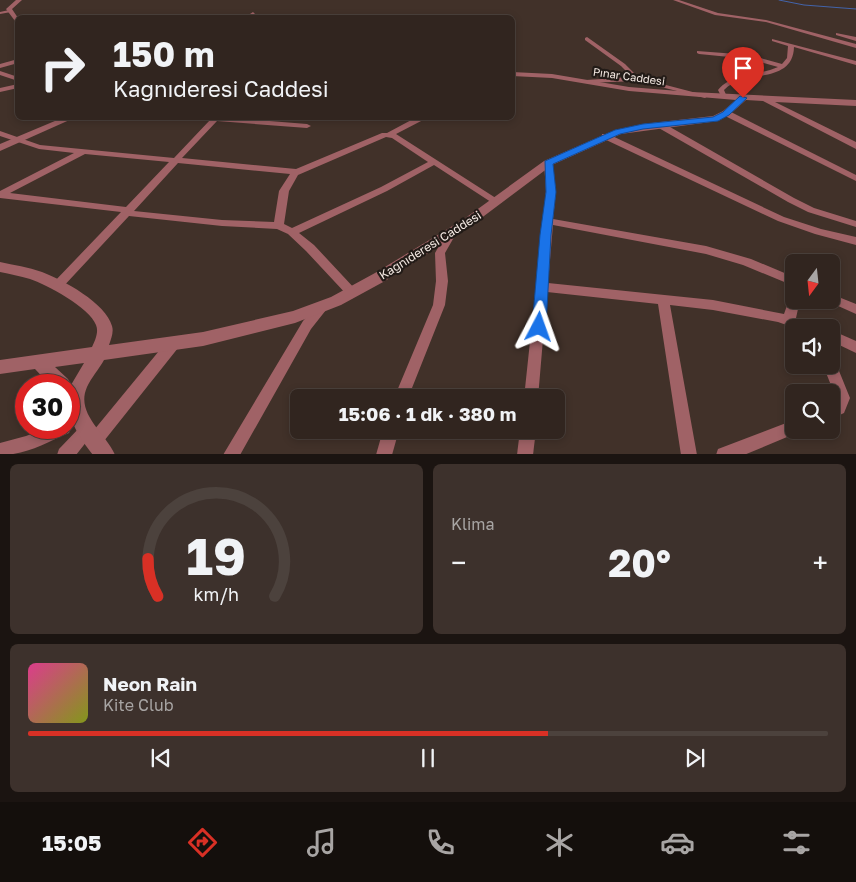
<!DOCTYPE html>
<html lang="tr">
<meta charset="utf-8">
<style>
body{margin:0;font-family:"Golos Text",sans-serif;background:#3d312c;color:#f1f3f6;height:100vh;display:flex;flex-direction:column;font-size:19px;white-space:nowrap}
*{box-sizing:border-box;margin:0}
p{font-size:16px;color:#a8a5a4}
.icon{flex:none;width:28px;height:28px;fill:none;stroke:currentColor;stroke-width:2;stroke-linecap:round;stroke-linejoin:round}
.map{position:relative;height:454px;overflow:hidden}
.panel{display:flex;flex-direction:column;gap:10px;padding:10px;background:#1b1411;flex:1}
.panel>*{flex:none}
.banner{position:absolute;left:15px;top:15px;width:500px;height:105px;border-radius:8px;box-shadow:0 2px 8px #0003,0 0 0 1px #4c423d;background:#31251f;color:#f1f3f6;overflow:hidden}
.needle{width:32px;rotate:195deg}
.controls{position:absolute;left:785px;top:254px;display:grid;gap:10px}
.controls a{display:grid;place-items:center;width:55px;height:55px;border-radius:8px;background:#31251f;box-shadow:0 2px 8px #0003,0 0 0 1px #4c423d;font-size:25px}
.speed{position:absolute;left:15px;top:374px;display:flex;gap:10px;font-size:25px;font-weight:700;text-align:center}
.speed>*{display:grid;place-content:center;width:65px;height:65px;border-radius:50%;background:#31251f;box-shadow:0 2px 8px #0003,0 0 0 1px #4c423d;line-height:1}
.speed .limit{border:8px solid #d22;background:#fff;color:#111}
.pin{position:absolute;display:grid;place-items:center;width:42px;height:42px;color:#fff;margin:-51px -21px;border-radius:50% 50% 50% 0;rotate:-45deg;box-shadow:0 0 5px #0007}
.pin .icon{rotate:45deg}
.me{position:absolute;width:55px;margin:-28px;rotate:4deg;stroke-linejoin:round;filter:drop-shadow(0 0 4px #0008)}
.turn{display:flex;align-items:center;gap:18px;height:105px;padding:0 15px;font-size:22px}
.turn .icon{width:65px;height:65px;stroke-width:2.5}
.turn b{display:block;font-size:35px;line-height:42px}
.big{font-size:38px;font-weight:700;line-height:1.1}
.panel .card{flex:1;display:flex;flex-direction:column;justify-content:center;gap:8px;min-width:0;padding:0 18px;border-radius:8px;background:#3d312c}
.panel .dial{align-items:center;gap:0}
.dial svg{height:130px;overflow:visible;fill:none;stroke:#4c423d;stroke-width:7;stroke-linecap:round;text-anchor:middle}
.dial text{fill:#f1f3f6;stroke:none}
.song{display:flex;align-items:center;gap:15px}
.cover{width:60px;height:60px;border-radius:8px;background:linear-gradient(135deg,hsl(330 70% 55%),hsl(70 70% 35%))}
.played{height:5px;border-radius:2px;background:linear-gradient(90deg,#d93025 65%,#4c423d 65%)}
.keys{display:flex;justify-content:space-around;direction:ltr}
.heat{display:flex;justify-content:space-between;align-items:center;font-size:28px;direction:ltr}
.panel .tiles{flex:1;display:grid;gap:10px;grid-template-columns:1fr 1fr}
.card:last-child{grid-column:span 2}
.trip{position:absolute;left:290px;top:389px;width:275px;height:50px;border-radius:8px;background:#31251f;box-shadow:0 2px 8px #0003,0 0 0 1px #4c423d;font-weight:700;line-height:50px;text-align:center}
.menu{display:flex;height:80px;justify-content:space-around;align-items:center;background:#140f0c;color:#a8a5a4}
.menu .icon{width:35px;height:35px}
.menu .active{color:#d93025}
.menu b{font-size:22px;color:#f1f3f6}
.map>svg:first-child{display:block}
.lines{fill:none;stroke-linecap:round;stroke-linejoin:round}
.stream{stroke:#4364ab;stroke-width:1}
.minor{fill:#a06266;fill-rule:evenodd}
.tertiary{fill:#a06266;fill-rule:evenodd}
.route{fill:#1a73e8;stroke:#114b97}
.labels{text-anchor:middle;dominant-baseline:central;stroke-width:4.5;stroke-linejoin:round;paint-order:stroke}
.far-street-label{font-size:11px;fill:#f6ebe5;stroke:#221b17}
.street-label{font-size:12px;fill:#f6ebe5;stroke:#221b17}
</style>
<div class="map">
<svg width="856" height="455" viewBox="0 0 856 455">
<rect width="100%" height="100%" fill="#413129"/>
<g class="lines">
<path class="stream" d="M 779,0 L 804,5 L 856,9"/>
<g class="minor">
<path d="M 673,0 L 679,0 L 718,13 L 766,20 L 856,44 L 856,48 L 766,22 L 715,15 Z"/>
<path d="M 9,10 L 11,12 L 0,14 L 0,12 Z"/>
<path d="M 836,33 L 856,37 L 856,41 L 836,35 Z"/>
<path d="M 587,37 L 625,64 L 639,78 L 708,96 L 705,98 L 637,81 L 584,83 L 584,81 L 586,80 L 632,77 L 621,66 L 585,40 L 585,38 Z"/>
<path d="M 772,39 L 856,61 L 856,65 L 794,47 C 793,85 744,69 724,90 L 727,97 L 722,98 L 718,90 C 733,72 758,76 778,67 L 750,59 L 699,54 L 697,53 L 697,51 L 750,55 L 782,64 L 787,58 L 788,46 L 772,41 Z"/>
<path d="M 18,59 L 18,63 L 0,68 L 0,64 Z"/>
<path d="M 0,71 L 18,77 L 18,81 L 0,75 Z"/>
<path d="M 18,84 L 18,88 L 0,92 L 0,88 Z"/>
<path d="M 723,111 L 729,111 L 856,175 L 856,181 L 723,115 Z"/>
<path d="M 207,118 L 231,118 L 307,124 L 311,126 L 307,128 L 217,121 L 182,158 L 296,169 L 382,133 L 387,133 L 415,118 L 423,118 L 423,120 L 396,134 L 502,202 L 497,205 L 494,204 L 434,165 L 387,191 L 299,233 L 314,245 L 356,290 L 358,293 L 356,296 L 352,297 L 348,296 L 306,251 L 288,234 L 277,229 L 222,226 L 129,216 L 61,289 L 57,290 L 53,289 L 51,286 L 53,283 L 121,212 L 0,198 L 0,191 L 74,153 L 39,149 L 0,136 L 0,131 L 40,145 L 174,158 L 210,120 ZM 386,137 L 392,138 L 428,162 L 381,187 L 292,228 L 284,224 L 289,191 L 298,175 ZM 85,154 L 169,162 L 126,207 L 10,193 ZM 178,163 L 290,174 L 279,191 L 274,222 L 222,220 L 134,211 Z"/>
<path d="M 657,123 L 663,123 L 794,198 L 814,208 L 856,221 L 856,227 L 808,212 L 788,202 L 657,127 Z"/>
<path d="M 602,134 L 608,134 L 784,217 L 821,229 L 856,237 L 856,245 L 815,234 L 778,221 L 602,138 Z"/>
<path d="M 548,160 L 552,163 L 556,191 L 553,219 L 706,246 L 751,259 L 794,277 L 794,286 L 743,265 L 706,254 L 553,225 L 548,283 L 713,300 L 784,314 L 790,297 L 794,296 L 794,300 L 800,300 L 796,318 L 817,324 L 819,328 L 795,328 L 778,322 L 713,310 L 670,305 L 697,455 L 681,455 L 658,304 L 547,292 L 538,398 L 524,398 L 546,191 L 544,163 Z"/>
<path d="M 452,229 L 457,232 L 445,253 L 448,281 L 445,305 L 408,398 L 394,398 L 433,305 L 436,281 L 435,253 L 448,230 Z"/>
<path d="M 831,294 L 856,304 L 856,314 L 827,301 L 826,300 L 831,300 Z"/>
<path d="M 322,302 L 326,304 L 328,307 L 326,310 L 311,329 L 240,455 L 223,455 L 303,321 L 318,304 Z"/>
<path d="M 831,330 L 856,341 L 856,353 L 831,341 Z"/>
<path d="M 173,339 L 178,340 L 179,344 L 178,348 L 100,446 L 95,449 L 90,446 L 87,441 L 76,455 L 57,455 L 59,449 L 82,425 L 87,423 L 92,425 L 94,430 L 168,340 Z"/>
<path d="M 831,360 L 835,361 L 850,398 L 844,413 L 831,419 L 831,404 L 834,403 L 836,398 L 823,365 L 831,365 Z"/>
<path d="M 794,420 L 794,430 L 800,430 L 799,432 L 744,455 L 716,455 L 718,449 Z"/>
<path d="M 69,423 L 71,428 L 69,433 C 45,443 27,455 0,455 L 0,443 L 26,436 L 47,428 L 69,428 Z"/>
<path d="M 383,430 L 399,430 L 392,455 L 376,455 Z"/>
<path d="M 520,430 L 536,430 L 533,455 L 517,455 Z"/>
</g>
<g class="tertiary">
<path d="M 16,0 L 22,0 L 12,9 L 18,18 L 18,25 L 6,9 Z"/>
<path d="M 253,12 L 259,18 L 253,18 L 250,14 Z"/>
<path d="M 512,72 L 552,74 L 629,87 L 691,92 L 856,100 L 856,106 L 775,102 L 856,142 L 856,149 L 763,101 L 746,100 L 729,115 L 718,121 L 621,134 L 552,165 L 472,225 L 385,281 L 341,305 L 295,323 L 203,346 L 104,360 C 99,369 91,378 87,387 C 75,414 106,433 115,455 L 93,455 C 78,436 61,410 70,386 L 69,389 L 69,385 L 50,385 L 35,369 L 0,374 L 0,360 L 92,347 C 95,341 99,332 96,325 C 90,308 46,284 30,279 C 20,276 10,274 0,272 L 0,262 C 14,265 28,267 42,272 C 63,280 106,303 112,326 C 114,332 111,339 109,345 L 203,332 L 293,311 L 331,297 L 375,273 L 464,219 L 544,161 L 615,130 L 643,124 L 713,116 L 723,111 L 736,100 L 629,91 L 552,78 L 512,76 ZM 84,363 L 71,385 L 68,379 L 55,367 Z"/>
<path d="M 62,118 L 74,118 L 0,151 L 0,144 Z"/>
</g>
</g>
<path class="route" d="M 740,96 L 747,98 L 729,115 L 718,121 L 643,129 L 620,134 L 553,164 L 556,192 L 551,235 L 546,327 L 544,331 L 539,333 L 534,331 L 532,327 L 540,235 L 546,192 L 545,161 L 615,130 L 643,124 L 713,117 L 723,112 Z"/>
<g class="labels">
<g class="far-street-label">
<text transform="translate(629 76) rotate(8)">Pınar Caddesi</text>
</g>
<g class="street-label">
<text transform="translate(430 245) rotate(-32)">Kağnıderesi Caddesi</text>
</g>
</g>
</svg>
<div class="controls">
<a><svg class="needle" viewBox="-14 -14 28 28"><path d="M0-13l5 13h-10z" fill="#e53935"/><path d="M0 13l5-13h-10z" fill="#a8a5a4"/></svg></a>
<a><svg class="icon" aria-label="sound" viewBox="0 0 24 24"><path d="M4 9h4l5-4v14l-5-4H4zM17 9q2 3 0 6"/></svg></a>
<a><svg class="icon" aria-label="search" viewBox="0 0 24 24"><circle cx="10" cy="10" r="6"/><path d="M15 15l6 6"/></svg></a>
</div>
<div class="speed"><div class="limit">30</div></div>
<div class="pin" style="left:743px;top:98px;background:#d93025"><svg class="icon" aria-label="arrive" viewBox="0 0 24 24"><path d="M6 21V4h12l-3 4 3 4H6"/></svg></div>
<svg class="me" style="left:539px;top:327px" viewBox="-20 -20 40 40"><path d="M0-17L14 15 0 8-14 15z" fill="#1a73e8" stroke="#fff" stroke-width="4"/></svg>
<div class="trip">15:06 · 1 dk · 380 m</div>
<div class="banner">
<div class="turn"><svg class="icon" aria-label="right" viewBox="0 0 24 24"><path d="M7 20v-9h11M14 6l5 5-5 5"/></svg><div><b>150 m</b>Kağnıderesi Caddesi</div></div>
</div>
</div>
<section class="panel">
<div class="tiles">
<div class="card dial"><svg viewBox="0 0 100 80">
<path d="M14 69A42 42 0 1 1 86 69"/>
<path d="M14 69A42 42 0 0 1 8 46" stroke="#d93025"/>
<text x="50" y="56" font-size="32" font-weight="700">19</text>
<text x="50" y="72" font-size="11">km/h</text>
</svg></div>
<div class="card"><p>Klima</p>
<div class="heat"><a>−</a><b class="big">20°</b><a>+</a></div>
</div>
<div class="card">
<div class="song"><i class="cover"></i><div><b>Neon Rain</b><p>Kite Club</p></div></div>
<div class="played"></div>
<div class="keys"><svg class="icon" aria-label="previous" viewBox="0 0 24 24"><path d="M18 5L8 12l10 7zM5 5v14"/></svg><svg class="icon" aria-label="pause" viewBox="0 0 24 24"><path d="M8 5v14M16 5v14"/></svg><svg class="icon" aria-label="next" viewBox="0 0 24 24"><path d="M6 5l10 7-10 7zM19 5v14"/></svg></div>
</div>
</div>
</section>
<nav class="menu">
<b>15:05</b>
<svg class="icon active" aria-label="directions" viewBox="0 0 24 24"><path d="M12 3l9 9-9 9-9-9zM9 14v-3h6M13 9l2 2-2 2"/></svg>
<svg class="icon" aria-label="music" viewBox="0 0 24 24"><path d="M9 18V5l10-2v13"/><circle cx="6" cy="18" r="3"/><circle cx="16" cy="16" r="3"/></svg>
<svg class="icon" aria-label="phone" viewBox="0 0 24 24"><path d="M5 4h4l2 5-3 2q2 4 5 5l2-3 5 2v4C11 20 4 13 5 4z"/></svg>
<svg class="icon" aria-label="climate" viewBox="0 0 24 24"><path d="M12 3v18M4 7l16 10M4 17L20 7"/></svg>
<svg class="icon" aria-label="car" viewBox="0 0 24 24"><path d="M5 17H2v-5l4-1 3-4h7l3 4 3 1v5h-3M9 17h6M6 11h13"/><circle cx="7" cy="17" r="2"/><circle cx="17" cy="17" r="2"/></svg>
<svg class="icon" aria-label="filters" viewBox="0 0 24 24"><path d="M4 7h16M4 17h16"/><circle cx="9" cy="7" r="2"/><circle cx="15" cy="17" r="2"/></svg>
</nav>
